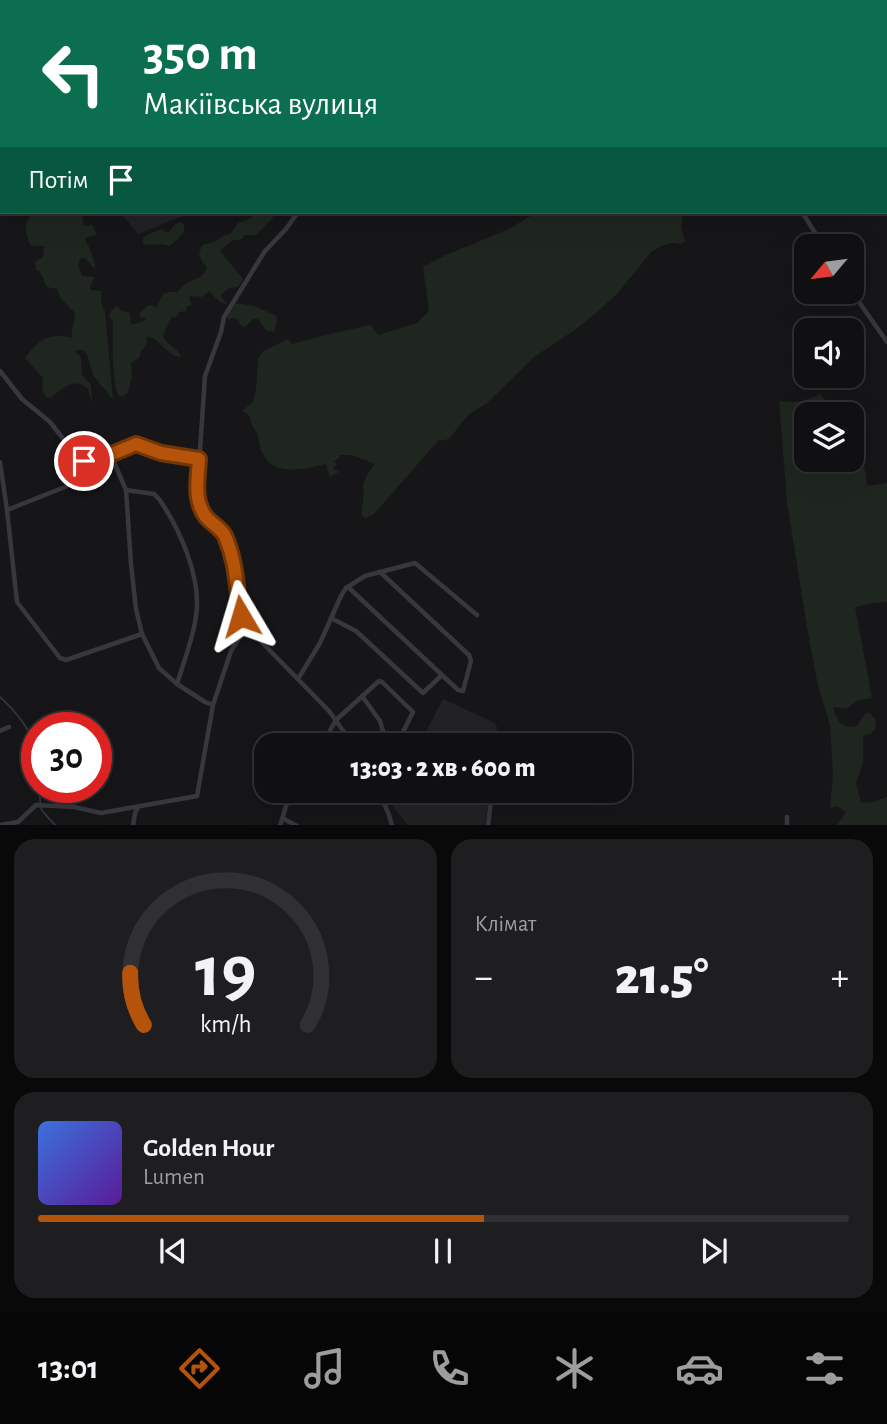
<!DOCTYPE html>
<html lang="uk">
<meta charset="utf-8">
<style>
body{margin:0;font-family:"Alegreya Sans",sans-serif;background:#1e1e20;color:#f1f3f6;height:100vh;display:flex;flex-direction:column;font-size:26px;white-space:nowrap}
*{box-sizing:border-box;margin:0}
p{font-size:23px;color:#9c9d9f}
.icon{flex:none;width:38px;height:38px;fill:none;stroke:currentColor;stroke-width:2;stroke-linecap:round;stroke-linejoin:round}
.map{position:relative;height:825px;overflow:hidden}
.drawer{display:flex;flex-direction:column;gap:14px;padding:14px;background:#09090a;flex:1}
.drawer>*{flex:none}
.hud{position:absolute;left:0px;top:0px;width:887px;height:214px;box-shadow:0 7px 28px #0002,0 0 0 2px #303032;background:#0b6e4f;color:#fff;overflow:hidden}
.needle{width:46px;rotate:241deg}
.fabs{position:absolute;left:794px;top:234px;display:grid;gap:14px}
.fabs a{display:grid;place-items:center;width:70px;height:70px;border-radius:14px;background:#101012;box-shadow:0 7px 28px #0002,0 0 0 2px #303032;font-size:35px}
.speed{position:absolute;left:21px;top:712px;display:flex;gap:14px;font-size:35px;font-weight:700;text-align:center}
.speed>*{display:grid;place-content:center;width:91px;height:91px;border-radius:50%;background:#101012;box-shadow:0 7px 28px #0002,0 0 0 2px #303032;line-height:1}
.speed .limit{border:10px solid #d22;background:#fff;color:#111}
.pin{position:absolute;display:grid;place-items:center;width:60px;height:60px;color:#fff;margin:-30px;border:4px solid #fff;border-radius:50%;box-shadow:0 2px 7px #0007}
.me{position:absolute;width:77px;margin:-38px;rotate:353deg;stroke-linejoin:round;filter:drop-shadow(0 0 5px #0008)}
.turn{display:flex;align-items:center;gap:24px;height:147px;padding:0 28px;font-size:32px}
.turn .icon{width:91px;height:91px;stroke-width:2.5}
.turn b{display:block;font-size:49px;line-height:60px}
.then{display:flex;align-items:center;height:66px;padding:0 28px;background:#0003;gap:14px;font-size:26px}
.big{font-size:52px;font-weight:800;line-height:1.1}
.drawer .tile{flex:1;display:flex;flex-direction:column;justify-content:center;gap:10px;min-width:0;padding:0 24px;border-radius:21px;background:#1e1e20}
.drawer .dial{align-items:center;gap:0}
.dial svg{height:182px;overflow:visible;fill:none;stroke:#303032;stroke-width:7;stroke-linecap:round;text-anchor:middle}
.dial text{fill:#f1f3f6;stroke:none}
.song{display:flex;align-items:center;gap:21px}
.cover{width:84px;height:84px;border-radius:10px;background:linear-gradient(135deg,hsl(220 70% 55%),hsl(270 70% 35%))}
.played{height:7px;border-radius:4px;background:linear-gradient(90deg,#b45309 55%,#303032 55%)}
.keys{display:flex;justify-content:space-around;direction:ltr}
.heat{display:flex;justify-content:space-between;align-items:center;font-size:38px;direction:ltr}
.drawer .tiles{flex:1;display:grid;gap:14px;grid-template-columns:1fr 1fr}
.tile:last-child{grid-column:span 2}
.trip{position:absolute;left:254px;top:733px;width:378px;height:70px;border-radius:21px;background:#101012;box-shadow:0 7px 28px #0002,0 0 0 2px #303032;font-weight:800;line-height:70px;text-align:center}
.tabs{display:flex;height:112px;justify-content:space-around;align-items:center;background:#060607;color:#9c9d9f}
.tabs .icon{width:49px;height:49px}
.tabs .current{color:#b45309}
.tabs b{font-size:32px;color:#f1f3f6}
.map>svg:first-child{display:block}
.built{fill:#222225}
.green{fill:#1e261f}
.lines{fill:none;stroke-linecap:round;stroke-linejoin:round}
.stream{stroke:#2c353c;stroke-width:2}
.minor{stroke:#37383d;stroke-width:4.5}
.major{stroke:#53555c;stroke-width:6}
.route-casing{stroke:#753606;stroke-width:18}
.route{stroke:#b45309;stroke-width:12}
</style>
<div class="map">
<svg width="887" height="826" viewBox="0 0 887 826">
<rect width="100%" height="100%" fill="#161618"/>
<g class="built">
<path d="M 120,212 L 193,212 L 138,234 Z"/>
<path d="M 443,699 L 495,723 L 497,727 L 495,745 L 419,745 Z"/>
<path d="M 398,791 L 490,791 L 485,825 L 408,825 L 390,803 Z"/>
</g>
<g class="green">
<path d="M 35,212 L 82,212 L 84,226 L 92,225 L 97,234 L 86,238 L 85,239 L 89,247 L 96,267 L 93,267 L 86,259 L 83,258 L 80,259 L 78,266 L 82,276 L 95,277 L 90,286 L 91,290 L 102,291 L 101,302 L 105,312 L 113,400 L 93,375 L 87,354 L 83,350 L 78,350 L 75,352 L 80,356 L 81,360 L 82,375 L 91,385 L 92,403 L 88,389 C 75,376 62,389 50,398 L 46,397 L 42,389 L 43,378 L 25,358 C 37,341 50,331 71,338 L 75,313 L 61,299 L 57,289 L 47,287 L 40,272 L 36,270 L 35,262 L 43,257 L 44,247 L 41,246 L 31,246 C 25,234 22,220 35,212 Z"/>
<path d="M 257,212 L 276,212 L 272,219 L 256,235 L 245,235 L 240,240 L 233,240 L 220,251 L 243,279 L 238,287 L 229,288 L 221,295 L 222,298 L 228,305 C 221,304 214,297 209,291 L 202,297 L 192,296 L 189,297 L 192,305 L 187,306 L 186,311 L 179,312 L 176,317 L 171,318 L 163,335 C 165,345 179,348 181,357 C 166,356 161,339 147,336 L 146,345 L 141,352 L 139,358 L 131,363 L 132,376 L 128,393 L 123,396 L 119,396 C 111,381 113,340 113,322 L 109,316 L 111,311 L 117,306 L 120,310 L 130,313 L 131,325 L 144,321 L 146,319 L 140,317 L 139,314 L 147,306 L 152,305 L 156,308 L 163,294 L 170,292 L 177,292 C 180,290 182,286 185,284 C 194,278 203,280 207,267 L 202,262 L 199,254 L 202,245 L 214,242 L 225,235 L 230,234 L 238,223 L 251,218 Z"/>
<path d="M 537,212 L 683,212 L 681,227 L 685,241 L 681,244 L 672,243 L 661,246 L 651,252 L 617,294 L 595,314 L 576,329 L 534,357 L 487,403 L 468,415 L 449,439 L 438,441 L 373,515 L 365,518 L 361,514 L 364,494 L 363,485 L 367,475 L 375,464 L 352,455 L 340,455 L 338,459 L 334,461 L 337,464 L 333,468 L 339,472 L 330,477 L 326,464 C 305,469 273,478 262,452 C 259,447 260,442 258,436 C 255,427 251,428 250,416 L 242,411 L 253,402 L 256,390 L 258,359 L 263,351 L 288,339 L 292,344 L 325,335 L 371,325 L 378,335 L 417,323 L 429,311 L 423,267 L 446,255 L 509,229 Z"/>
<path d="M 181,222 L 184,224 L 184,232 L 177,240 L 169,246 C 161,243 151,246 143,244 L 143,238 L 147,235 L 162,229 L 166,232 L 169,232 L 175,224 Z"/>
<path d="M 235,303 L 255,306 L 276,316 L 277,321 L 274,332 L 266,330 L 258,319 L 253,319 L 245,327 L 240,325 L 239,321 L 234,318 L 228,320 L 227,315 Z"/>
<path d="M 820,394 L 830,405 L 832,415 L 807,415 L 807,460 L 843,460 L 847,472 L 865,468 L 867,486 L 887,483 L 887,602 L 873,603 L 855,607 L 872,698 C 868,699 863,699 860,700 C 845,707 852,710 833,707 C 836,721 842,729 857,726 L 865,714 L 870,713 L 875,719 L 876,728 L 870,734 L 863,736 L 863,763 L 856,783 L 861,803 L 872,802 L 887,797 L 887,825 L 835,825 L 838,824 L 846,812 L 837,806 L 830,808 L 833,775 L 830,725 L 818,686 L 807,627 L 787,502 L 779,401 C 798,403 803,402 820,394 Z"/>
</g>
<g class="lines">
<g class="stream">
<path d="M 886,39 L 887,39"/>
<path d="M 0,697 C 17,712 28,727 37,747"/>
<path d="M 40,788 C 40,814 39,807 56,826"/>
</g>
<g class="minor">
<path d="M 51,0 L 51,2"/>
<path d="M 83,0 L 83,2"/>
<path d="M 178,0 L 179,2"/>
<path d="M 214,0 L 215,2"/>
<path d="M 258,0 L 259,2"/>
<path d="M 746,0 L 746,2"/>
<path d="M 854,2 L 856,0"/>
<path d="M 298,212 L 286,229 L 265,251 L 224,317 L 221,332 L 205,376 L 197,494 C 201,521 218,520 226,539 C 230,551 235,564 237,576 C 239,593 238,609 245,625 L 329,711 L 354,746"/>
<path d="M 802,212 L 824,247"/>
<path d="M 852,292 L 887,342"/>
<path d="M 0,371 L 22,399 L 50,422 L 72,450 L 87,462 L 95,461 L 130,446 L 138,444 L 161,453 L 199,459"/>
<path d="M 111,455 L 126,490 L 131,564 L 136,609 L 142,634 L 159,668 L 177,684 L 205,702 L 213,705"/>
<path d="M 0,462 L 7,510 L 17,602 L 60,658 L 66,660 L 142,634"/>
<path d="M 126,490 L 154,494 L 159,499 C 180,529 202,579 196,616 C 193,639 184,661 177,684"/>
<path d="M 7,510 L 70,485 L 87,462"/>
<path d="M 348,587 L 458,690 L 463,691 L 471,661 L 469,655 L 380,572"/>
<path d="M 331,618 L 356,631 L 423,693 L 442,675"/>
<path d="M 298,679 L 320,643 L 341,596 L 346,588 L 365,576 L 415,563 L 477,615"/>
<path d="M 362,696 L 380,721 L 383,731 L 391,746"/>
<path d="M 0,731 L 9,727"/>
<path d="M 321,746 L 336,720 L 379,681 L 382,682 L 413,712 L 396,746"/>
<path d="M 379,791 L 389,815 L 392,826"/>
<path d="M 284,819 L 297,826"/>
<path d="M 0,825 L 18,822 L 36,805 L 74,807 L 101,813 L 197,796 L 213,705 L 231,651 L 246,627"/>
<path d="M 133,826 L 135,813 L 139,806"/>
<path d="M 280,826 L 286,806 L 294,791"/>
<path d="M 488,826 L 492,791"/>
<path d="M 787,826 L 787,817"/>
</g>
<g class="major">
<path d="M 697,0 L 709,2"/>
<path d="M 886,25 L 887,25"/>
</g>
</g>
<g class="lines">
<g class="route-casing">
<path id="route" d="M 84,461 L 95,461 L 136,444 L 161,453 L 199,459 C 198,479 193,500 206,517 C 212,524 221,528 225,536 C 237,563 236,588 241,616"/>
</g>
<use href="#route" class="route"/>
</g>
</svg>
<div class="fabs">
<a><svg class="needle" viewBox="-14 -14 28 28"><path d="M0-13l5 13h-10z" fill="#e53935"/><path d="M0 13l5-13h-10z" fill="#9c9d9f"/></svg></a>
<a><svg class="icon" aria-label="sound" viewBox="0 0 24 24"><path d="M4 9h4l5-4v14l-5-4H4zM17 9q2 3 0 6"/></svg></a>
<a><svg class="icon" aria-label="layers" viewBox="0 0 24 24"><path d="M12 4l9 5-9 5-9-5zM3 14l9 5 9-5"/></svg></a>
</div>
<div class="speed"><div class="limit">30</div></div>
<div class="pin" style="left:84px;top:461px;background:#d93025"><svg class="icon" aria-label="arrive" viewBox="0 0 24 24"><path d="M6 21V4h12l-3 4 3 4H6"/></svg></div>
<svg class="me" style="left:241px;top:616px" viewBox="-20 -20 40 40"><path d="M0-17L14 15 0 8-14 15z" fill="#b45309" stroke="#fff" stroke-width="4"/></svg>
<div class="trip">13:03 · 2 хв · 600 m</div>
<div class="hud">
<div class="turn"><svg class="icon" aria-label="left" viewBox="0 0 24 24"><path d="M17 20v-9H6M10 6l-5 5 5 5"/></svg><div><b>350 m</b>Макіївська вулиця</div></div>
<div class="then">Потім<svg class="icon" aria-label="arrive" viewBox="0 0 24 24"><path d="M6 21V4h12l-3 4 3 4H6"/></svg></div>
</div>
</div>
<section class="drawer">
<div class="tiles">
<div class="tile dial"><svg viewBox="0 0 100 80">
<path d="M14 69A42 42 0 1 1 86 69"/>
<path d="M14 69A42 42 0 0 1 8 46" stroke="#b45309"/>
<text x="50" y="56" font-size="32" font-weight="700">19</text>
<text x="50" y="72" font-size="11">km/h</text>
</svg></div>
<div class="tile"><p>Клімат</p>
<div class="heat"><a>−</a><b class="big">21.5°</b><a>+</a></div>
</div>
<div class="tile">
<div class="song"><i class="cover"></i><div><b>Golden Hour</b><p>Lumen</p></div></div>
<div class="played"></div>
<div class="keys"><svg class="icon" aria-label="previous" viewBox="0 0 24 24"><path d="M18 5L8 12l10 7zM5 5v14"/></svg><svg class="icon" aria-label="pause" viewBox="0 0 24 24"><path d="M8 5v14M16 5v14"/></svg><svg class="icon" aria-label="next" viewBox="0 0 24 24"><path d="M6 5l10 7-10 7zM19 5v14"/></svg></div>
</div>
</div>
</section>
<nav class="tabs">
<b>13:01</b>
<svg class="icon current" aria-label="directions" viewBox="0 0 24 24"><path d="M12 3l9 9-9 9-9-9zM9 14v-3h6M13 9l2 2-2 2"/></svg>
<svg class="icon" aria-label="music" viewBox="0 0 24 24"><path d="M9 18V5l10-2v13"/><circle cx="6" cy="18" r="3"/><circle cx="16" cy="16" r="3"/></svg>
<svg class="icon" aria-label="phone" viewBox="0 0 24 24"><path d="M5 4h4l2 5-3 2q2 4 5 5l2-3 5 2v4C11 20 4 13 5 4z"/></svg>
<svg class="icon" aria-label="climate" viewBox="0 0 24 24"><path d="M12 3v18M4 7l16 10M4 17L20 7"/></svg>
<svg class="icon" aria-label="car" viewBox="0 0 24 24"><path d="M5 17H2v-5l4-1 3-4h7l3 4 3 1v5h-3M9 17h6M6 11h13"/><circle cx="7" cy="17" r="2"/><circle cx="17" cy="17" r="2"/></svg>
<svg class="icon" aria-label="filters" viewBox="0 0 24 24"><path d="M4 7h16M4 17h16"/><circle cx="9" cy="7" r="2"/><circle cx="15" cy="17" r="2"/></svg>
</nav>
